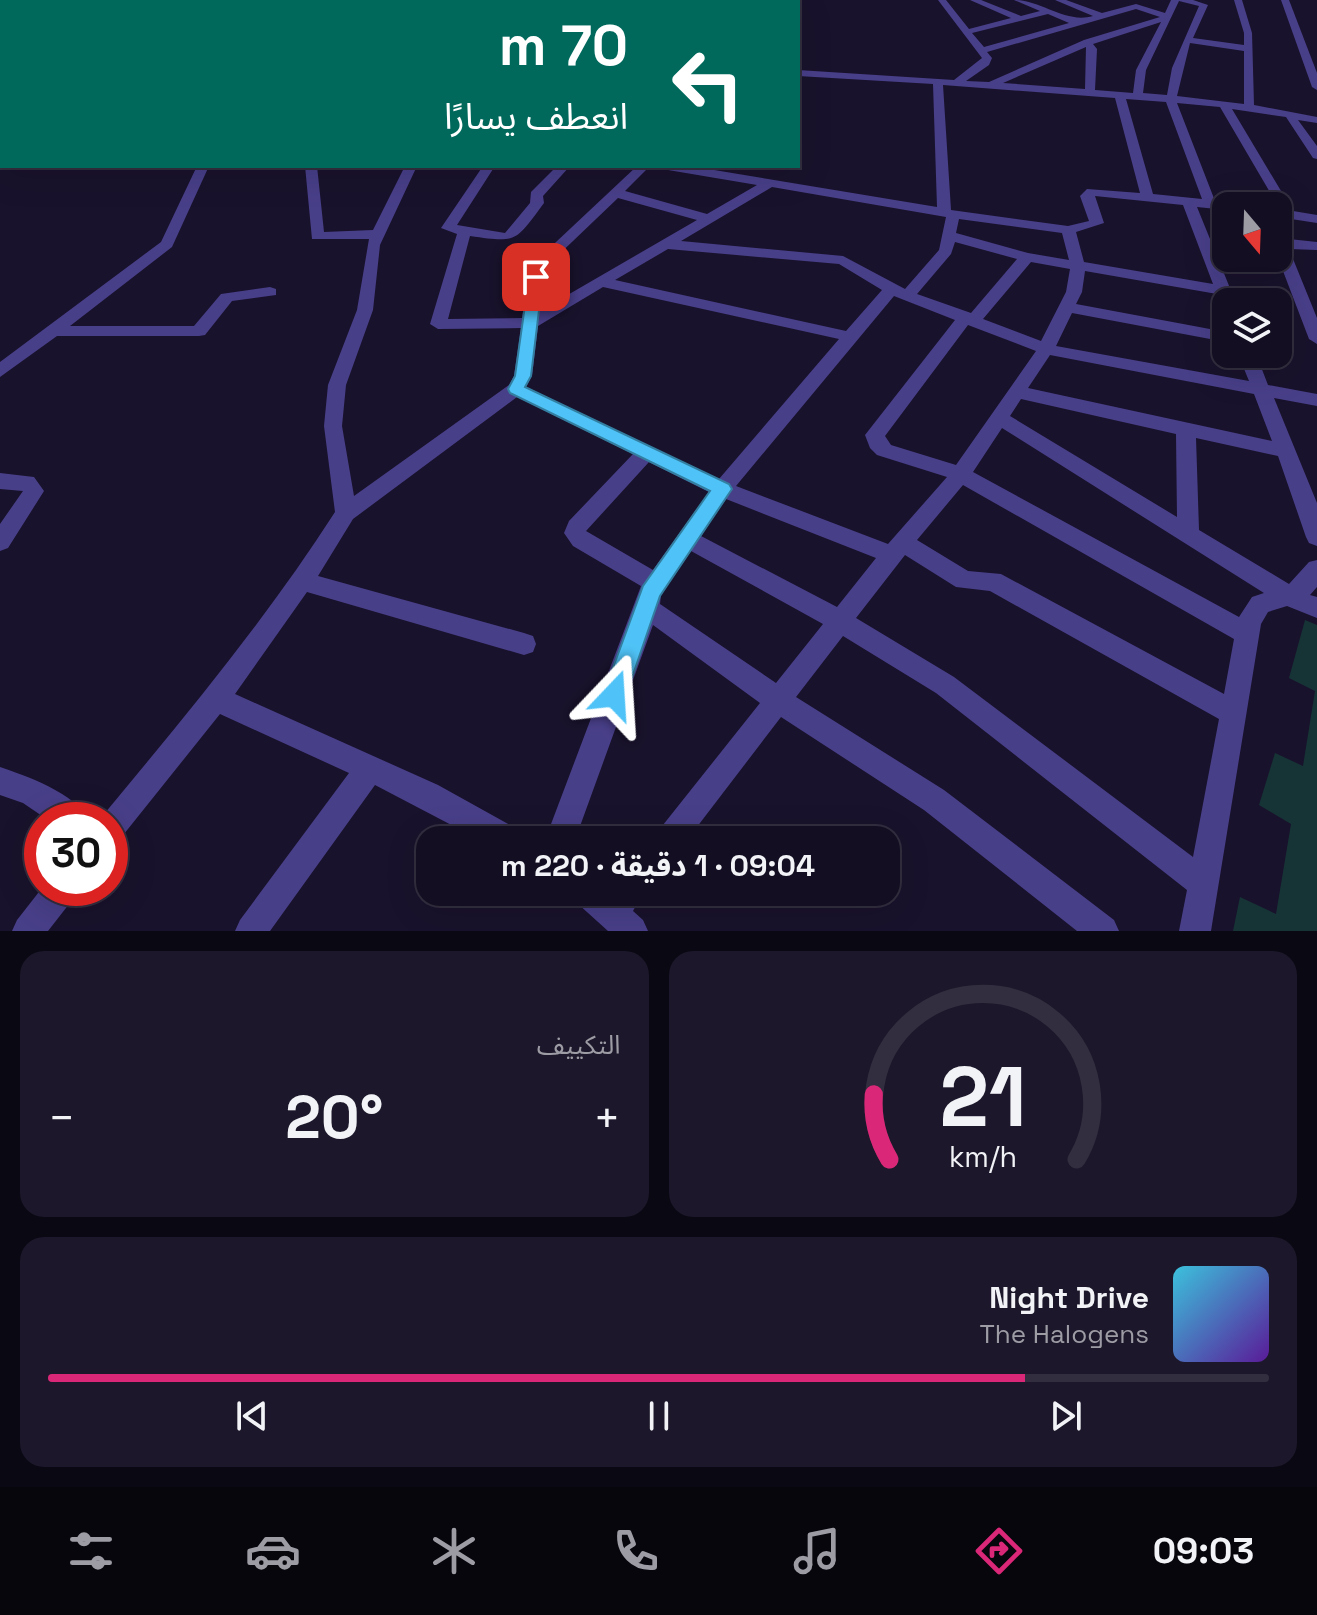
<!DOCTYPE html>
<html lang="ar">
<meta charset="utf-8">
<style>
body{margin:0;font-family:"Space Grotesk","Noto Sans Arabic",sans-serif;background:#1c172a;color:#f1f3f6;direction:rtl;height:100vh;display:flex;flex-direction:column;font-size:30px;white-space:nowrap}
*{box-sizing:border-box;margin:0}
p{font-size:26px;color:#9d9ca5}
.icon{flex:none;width:44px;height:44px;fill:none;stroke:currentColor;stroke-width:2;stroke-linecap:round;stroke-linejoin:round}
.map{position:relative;height:931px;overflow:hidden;direction:ltr}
.panel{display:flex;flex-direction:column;gap:20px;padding:20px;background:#0a0812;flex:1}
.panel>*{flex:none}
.banner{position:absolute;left:0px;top:0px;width:800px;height:168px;box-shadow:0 8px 32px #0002,0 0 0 2px #322e3f;direction:rtl;background:#00695c;color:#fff;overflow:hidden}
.needle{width:52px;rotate:161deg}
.tools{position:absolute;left:1212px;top:192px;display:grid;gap:16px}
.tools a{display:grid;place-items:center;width:80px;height:80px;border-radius:16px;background:#130e21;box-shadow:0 8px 32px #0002,0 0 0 2px #322e3f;font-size:40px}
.speed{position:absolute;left:24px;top:802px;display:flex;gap:16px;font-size:40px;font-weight:700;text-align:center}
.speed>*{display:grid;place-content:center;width:104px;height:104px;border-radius:50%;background:#130e21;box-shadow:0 8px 32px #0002,0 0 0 2px #322e3f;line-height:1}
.speed .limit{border:12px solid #d22;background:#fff;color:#111}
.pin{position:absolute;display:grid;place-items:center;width:68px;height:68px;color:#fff;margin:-34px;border-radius:16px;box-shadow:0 4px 12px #0006}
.me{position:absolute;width:88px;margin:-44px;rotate:20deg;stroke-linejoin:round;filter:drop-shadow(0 0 6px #0008)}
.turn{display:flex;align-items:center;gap:28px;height:168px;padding:0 40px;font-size:36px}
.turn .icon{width:104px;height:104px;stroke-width:2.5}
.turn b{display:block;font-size:56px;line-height:68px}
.big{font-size:60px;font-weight:700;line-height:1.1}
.panel .card{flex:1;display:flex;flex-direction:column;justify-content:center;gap:12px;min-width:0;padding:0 28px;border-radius:24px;background:#1c172a}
.panel .dial{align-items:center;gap:0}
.dial svg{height:208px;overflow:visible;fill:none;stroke:#322e3f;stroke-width:7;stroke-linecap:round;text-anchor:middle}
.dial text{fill:#f1f3f6;stroke:none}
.song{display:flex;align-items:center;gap:24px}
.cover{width:96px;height:96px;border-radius:12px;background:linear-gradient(135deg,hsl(190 70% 55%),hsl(270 70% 35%))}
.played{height:8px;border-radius:4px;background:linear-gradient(90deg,#db2777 80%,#322e3f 80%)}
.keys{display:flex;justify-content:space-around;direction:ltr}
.heat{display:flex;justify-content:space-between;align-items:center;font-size:44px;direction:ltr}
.panel .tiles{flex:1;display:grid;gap:20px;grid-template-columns:1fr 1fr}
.card:last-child{grid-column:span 2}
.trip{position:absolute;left:416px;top:826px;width:484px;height:80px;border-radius:24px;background:#130e21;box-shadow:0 8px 32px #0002,0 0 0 2px #322e3f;font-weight:700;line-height:80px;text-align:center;direction:rtl}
.menu{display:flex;height:128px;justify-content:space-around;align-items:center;background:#08060d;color:#9d9ca5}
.menu .icon{width:56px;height:56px}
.menu .active{color:#db2777}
.menu b{font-size:36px;color:#f1f3f6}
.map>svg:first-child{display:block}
.green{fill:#163436}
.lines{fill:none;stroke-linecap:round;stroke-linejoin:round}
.minor{fill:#483f89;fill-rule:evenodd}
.route{fill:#4fc3f7;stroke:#337fa1;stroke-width:2}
</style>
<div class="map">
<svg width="1317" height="931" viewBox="0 0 1317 931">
<rect width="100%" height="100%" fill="#19122c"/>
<path class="green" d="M 1305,620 L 1317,625 L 1317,931 L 1233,931 L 1240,897 L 1276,914 L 1291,824 L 1259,805 L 1275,753 L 1303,766 L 1315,691 L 1289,678 Z"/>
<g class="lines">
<g class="minor">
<path d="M 417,0 L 423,0 L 424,2 L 415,2 Z"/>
<path d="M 462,0 L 471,0 L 461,2 Z"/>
<rect x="610" y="0" width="8" height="2"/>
<rect x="648" y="0" width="8" height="2"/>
<path d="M 938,0 L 946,0 L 969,29 L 1011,18 L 970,0 L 981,0 L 1021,16 L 1040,11 L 1014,0 C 1042,0 1065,24 1093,16 L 1055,0 L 1066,0 L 1102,13 L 1136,4 L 1165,13 L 1171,0 L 1193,0 L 1208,5 L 1193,38 L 1244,45 L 1244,33 L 1234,0 L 1242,0 L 1252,33 L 1254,105 L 1317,117 L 1317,123 L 1298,120 L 1317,146 L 1317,159 L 1313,158 L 1286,117 L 1232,109 L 1293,211 L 1317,215 L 1317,223 L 1278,217 L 1278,206 L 1220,107 L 1177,103 L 1215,201 L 1233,206 L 1226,206 L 1226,210 L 1197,207 L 1234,298 L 1232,301 L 1220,301 L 1217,294 L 1085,271 L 1082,292 L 1076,304 L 1226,332 L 1226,342 L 1072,313 L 1056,346 L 1249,381 L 1238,354 L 1256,354 L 1268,385 L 1317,394 L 1317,406 L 1274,398 L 1317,503 L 1317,546 L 1309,543 L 1306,537 L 1278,456 L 1196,438 L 1199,530 L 1289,584 L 1309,562 L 1317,560 L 1317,587 L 1310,595 L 1317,597 L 1317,618 L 1287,606 L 1268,612 L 1261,624 L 1211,931 L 1179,931 L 1187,890 L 936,693 L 843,636 L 796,697 L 944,790 L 1114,920 L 1119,931 L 1077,931 L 924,810 L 781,717 L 687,840 L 654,840 L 659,830 L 760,703 L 653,625 L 575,840 L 545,840 L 641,586 L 573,546 L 564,533 L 569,521 L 633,454 L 517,397 L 353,519 L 318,576 L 524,633 L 533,636 L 536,644 L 533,652 L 524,655 L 307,592 L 235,694 L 438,785 L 519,830 L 524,840 L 480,840 L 375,785 L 270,931 L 235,931 L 240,920 L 349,773 L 220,714 L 120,839 L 110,844 L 110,820 L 100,819 C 182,720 265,621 335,512 L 324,426 L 328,385 L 357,310 L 369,239 L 312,239 L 305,166 L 317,166 L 324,232 L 373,230 L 405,166 L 417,166 L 380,245 L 373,310 L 346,385 L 342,426 L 354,496 L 509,385 L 514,376 L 521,328 L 438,329 L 430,324 L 457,234 L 441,228 L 483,166 L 495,166 L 457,225 L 505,233 L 530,203 L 531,192 L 557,166 L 570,166 L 543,196 L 544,203 C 515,242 518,243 470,236 L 448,319 L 522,318 L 528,277 L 539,258 L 637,166 L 650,166 L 625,191 L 707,214 L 757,185 L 668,170 L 662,166 L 690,166 L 937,207 L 933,84 L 798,76 L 798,70 L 954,80 L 982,58 ZM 1179,1 L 1199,6 L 1172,68 L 1167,95 L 1143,93 L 1146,70 ZM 1136,9 L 1160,17 L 1084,40 L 989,82 L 966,81 L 989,65 L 992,58 L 987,52 ZM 1048,14 L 1069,23 L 984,47 L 972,33 ZM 1161,22 L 1136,70 L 1133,93 L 1095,90 L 1097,49 L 1093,44 ZM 1190,43 L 1244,51 L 1244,104 L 1177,96 ZM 1086,47 L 1085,89 L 1003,83 ZM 943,85 L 1115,98 L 1140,193 L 1087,189 L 1080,196 L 1089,221 L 1068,226 L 951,210 ZM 1126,99 L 1166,102 L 1202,199 L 1153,194 ZM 772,187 L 946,217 L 939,250 L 905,289 L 843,256 L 681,241 ZM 1095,196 L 1183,205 L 1213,284 L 1084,262 L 1076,232 L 1104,223 ZM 618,198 L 697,220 L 540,311 L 544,277 L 550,263 ZM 959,219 L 1062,233 L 1069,260 L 1028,253 L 956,233 ZM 955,242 L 1017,259 L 971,313 L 917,294 L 951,254 ZM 668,249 L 839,264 L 882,290 L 846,331 L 615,280 ZM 1031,262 L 1070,269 L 1066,292 L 1041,341 L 983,319 ZM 603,287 L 839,339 L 719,479 L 526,387 L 532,376 L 538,326 ZM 894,296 L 955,320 L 865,435 L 870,448 L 877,455 L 947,477 L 888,544 L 736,486 ZM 968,325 L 1036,351 L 956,465 L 891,445 L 885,436 ZM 1050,355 L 1254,394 L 1272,441 L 1028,388 ZM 1021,399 L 1176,434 L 1177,517 L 1010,416 ZM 1002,428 L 1264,593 L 1252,597 L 1239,617 L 973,472 ZM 649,462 L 709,492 L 653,570 L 586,531 ZM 963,485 L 1234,639 L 1224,694 L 1001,574 L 968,571 L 917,540 ZM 726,499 L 876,558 L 837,607 L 701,536 ZM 691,551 L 823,624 L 776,683 L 660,604 L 661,595 ZM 905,555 L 956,587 L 990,591 L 1219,719 L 1193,857 L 954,677 L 856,618 Z"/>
<path d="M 1281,0 L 1289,0 L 1317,73 L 1317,90 L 1312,87 Z"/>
<rect x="0" y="5" width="2" height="6"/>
<rect x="0" y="85" width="2" height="6"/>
<path d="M 2,155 L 2,163 L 0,164 L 0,156 Z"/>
<path d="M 197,166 L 209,166 L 172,247 L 70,326 L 194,326 L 221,294 L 270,287 L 276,289 L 276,295 L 232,301 L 205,335 L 199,336 L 57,336 L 0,377 L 0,362 L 161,242 Z"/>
<path d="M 1289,239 L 1317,242 L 1317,250 L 1289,249 L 1317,318 L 1317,344 L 1309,339 L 1278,258 L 1278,243 Z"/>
<path d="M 0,473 L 34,477 L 44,491 L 8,548 L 0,551 L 0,524 L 23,491 L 0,489 Z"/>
<path d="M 0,767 C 26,776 76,793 88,820 L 48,820 L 23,803 L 0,795 Z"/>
<path d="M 42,888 L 77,888 L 73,899 L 48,931 L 12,931 L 17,920 Z"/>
<path d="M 573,892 L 643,892 L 633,911 L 643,920 L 648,931 L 608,931 L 577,903 Z"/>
</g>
</g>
<path class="route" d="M 536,273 L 543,277 L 531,376 L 525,387 L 729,484 L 732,489 L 660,596 L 626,695 L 623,703 L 614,706 L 606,703 L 603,695 L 643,586 L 710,491 L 510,393 L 508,389 L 515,376 L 529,277 Z"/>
</svg>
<div class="tools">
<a><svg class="needle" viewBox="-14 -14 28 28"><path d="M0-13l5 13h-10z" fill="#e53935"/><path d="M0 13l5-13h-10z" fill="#9d9ca5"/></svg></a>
<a><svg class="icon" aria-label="layers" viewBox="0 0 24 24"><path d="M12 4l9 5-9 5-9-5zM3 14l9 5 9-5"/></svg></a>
</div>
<div class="speed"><div class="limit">30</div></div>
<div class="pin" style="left:536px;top:277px;background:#d93025"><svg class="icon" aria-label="arrive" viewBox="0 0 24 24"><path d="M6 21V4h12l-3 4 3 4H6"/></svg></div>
<svg class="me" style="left:614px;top:695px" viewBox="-20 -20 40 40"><path d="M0-17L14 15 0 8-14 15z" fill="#4fc3f7" stroke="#fff" stroke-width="4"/></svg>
<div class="trip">09:04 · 1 دقيقة · 220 m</div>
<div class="banner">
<div class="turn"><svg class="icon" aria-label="left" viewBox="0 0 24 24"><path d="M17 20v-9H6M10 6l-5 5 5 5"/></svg><div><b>70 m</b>انعطف يسارًا</div></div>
</div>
</div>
<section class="panel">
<div class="tiles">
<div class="card dial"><svg viewBox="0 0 100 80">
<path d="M14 69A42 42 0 1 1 86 69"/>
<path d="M14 69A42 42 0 0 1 8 44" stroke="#db2777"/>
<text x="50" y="56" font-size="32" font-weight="700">21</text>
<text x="50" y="72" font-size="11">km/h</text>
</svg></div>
<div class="card"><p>التكييف</p>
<div class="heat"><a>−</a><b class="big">20°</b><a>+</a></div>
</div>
<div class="card">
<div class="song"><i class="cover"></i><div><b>Night Drive</b><p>The Halogens</p></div></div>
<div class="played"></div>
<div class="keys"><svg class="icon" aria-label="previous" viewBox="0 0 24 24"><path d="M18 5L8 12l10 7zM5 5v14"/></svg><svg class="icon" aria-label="pause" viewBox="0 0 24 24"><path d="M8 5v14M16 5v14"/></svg><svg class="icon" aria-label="next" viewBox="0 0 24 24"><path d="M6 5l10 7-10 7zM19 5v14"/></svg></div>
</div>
</div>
</section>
<nav class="menu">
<b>09:03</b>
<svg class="icon active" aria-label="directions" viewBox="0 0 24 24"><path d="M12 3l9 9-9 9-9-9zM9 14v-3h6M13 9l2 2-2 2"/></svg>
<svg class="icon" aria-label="music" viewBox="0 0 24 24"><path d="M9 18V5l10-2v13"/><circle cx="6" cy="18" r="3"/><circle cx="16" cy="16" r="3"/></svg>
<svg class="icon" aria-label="phone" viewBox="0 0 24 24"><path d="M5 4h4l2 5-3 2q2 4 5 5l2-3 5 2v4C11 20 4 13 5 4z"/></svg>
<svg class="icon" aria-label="climate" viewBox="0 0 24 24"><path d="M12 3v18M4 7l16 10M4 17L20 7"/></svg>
<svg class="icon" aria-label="car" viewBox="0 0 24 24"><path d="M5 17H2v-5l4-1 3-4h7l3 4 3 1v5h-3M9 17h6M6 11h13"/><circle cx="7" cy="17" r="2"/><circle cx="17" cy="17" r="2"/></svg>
<svg class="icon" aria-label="filters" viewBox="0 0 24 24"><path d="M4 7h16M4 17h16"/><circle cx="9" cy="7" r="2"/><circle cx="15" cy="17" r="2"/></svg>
</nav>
